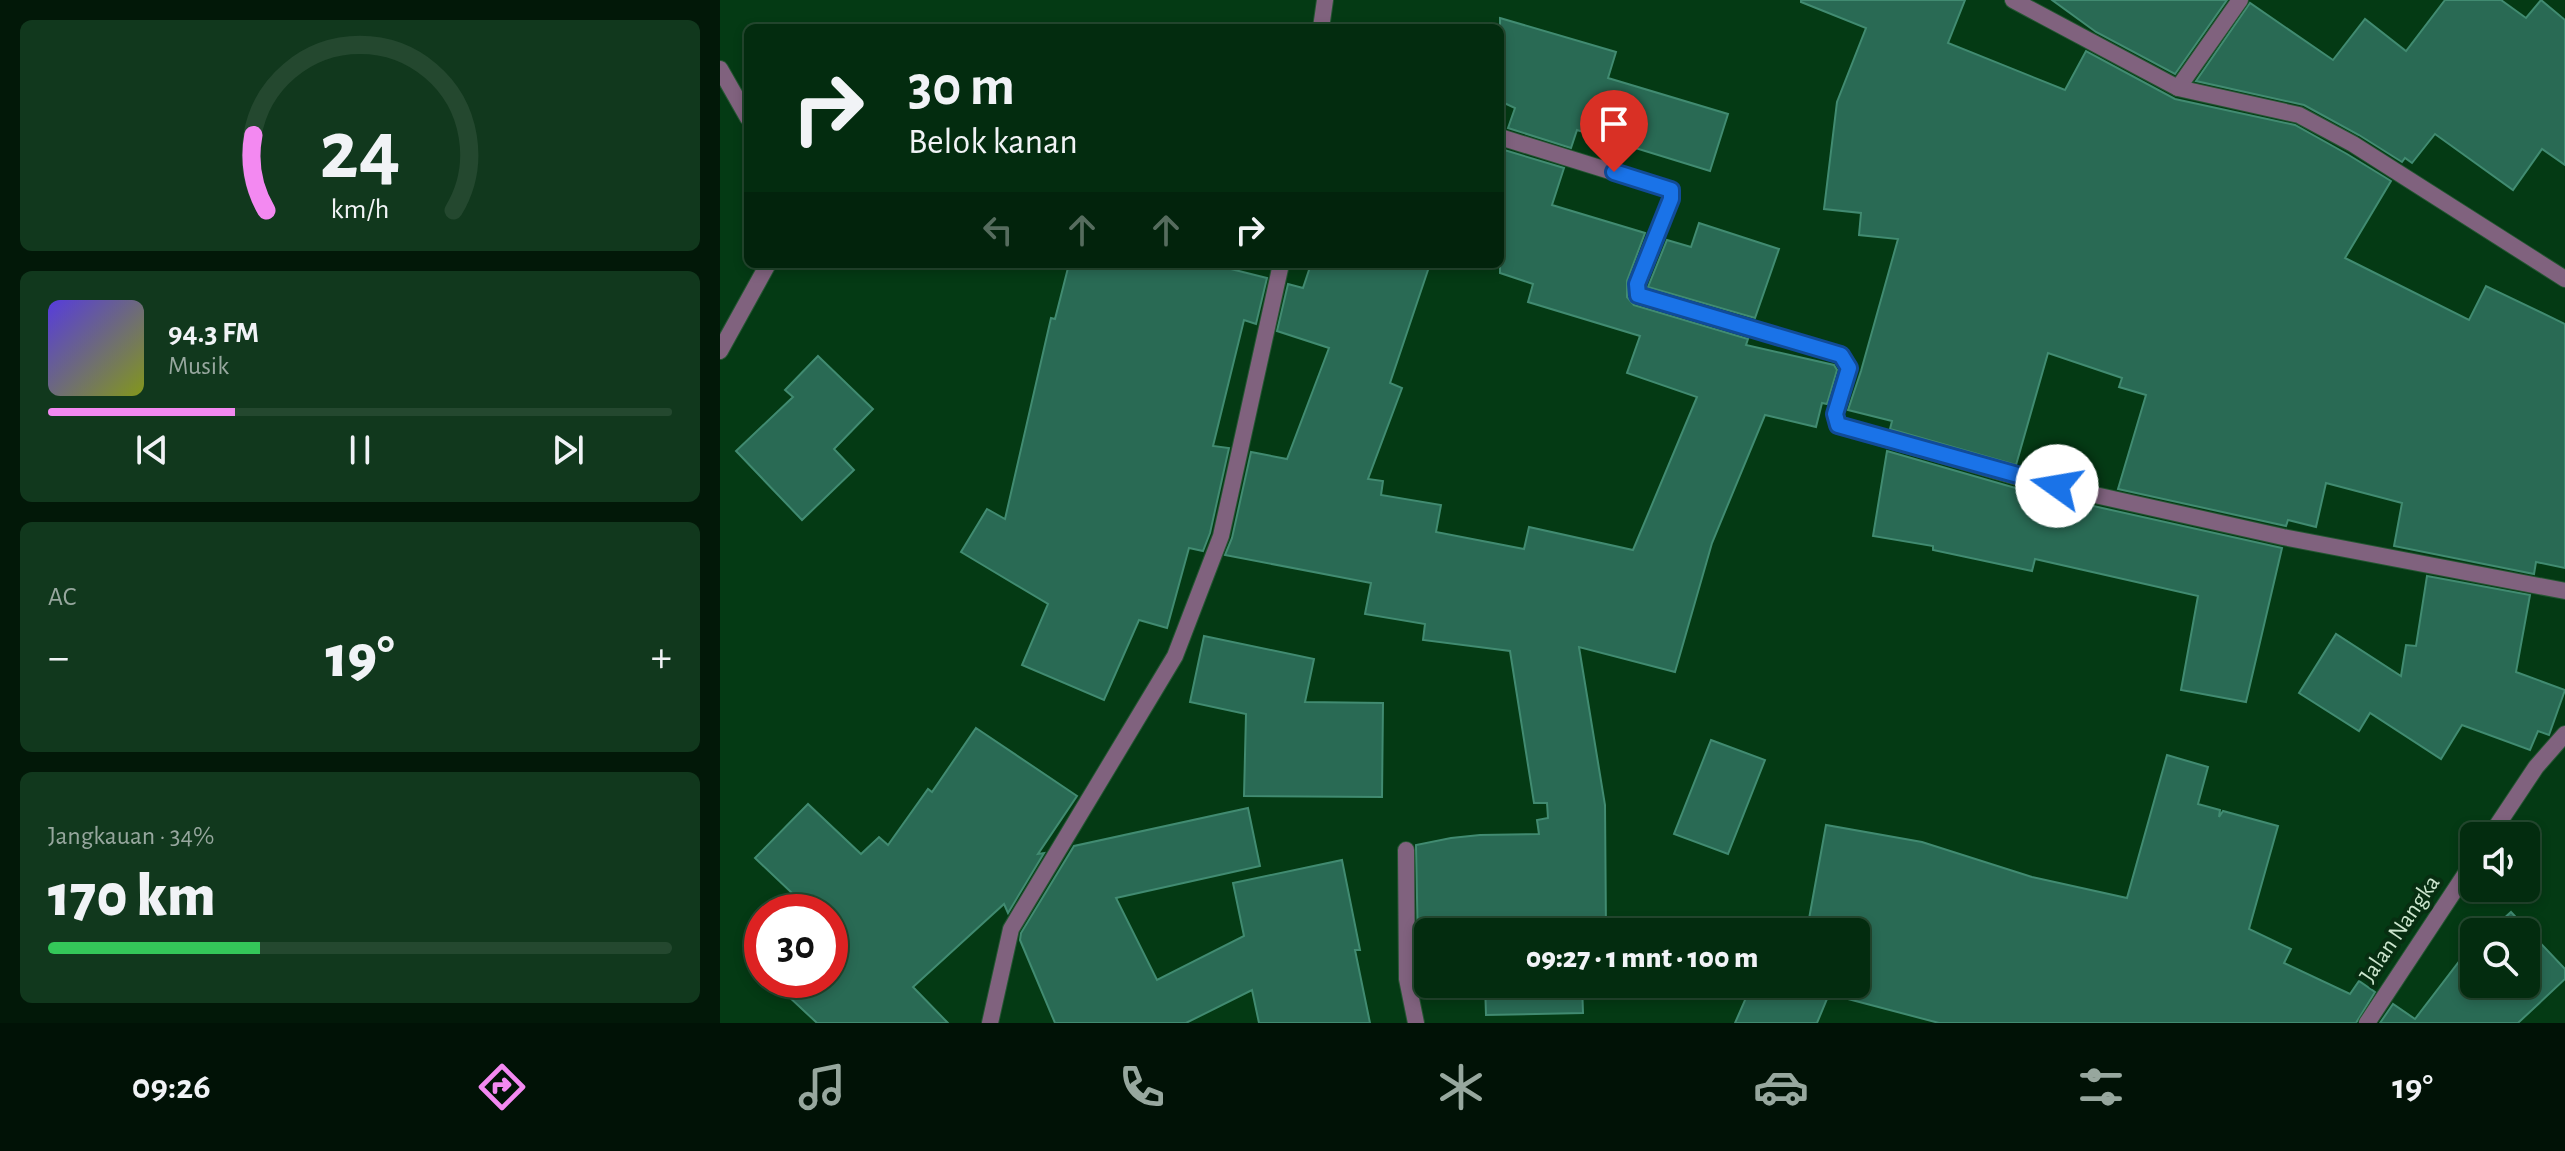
<!DOCTYPE html>
<html lang="id">
<meta charset="utf-8">
<style>
body{margin:0;font-family:"Alegreya Sans",sans-serif;background:#11381d;color:#f1f3f6;height:100vh;display:flex;flex-direction:column;font-size:30px;white-space:nowrap}
*{box-sizing:border-box;margin:0}
p{font-size:26px;color:#97a79e}
.icon{flex:none;width:44px;height:44px;fill:none;stroke:currentColor;stroke-width:2;stroke-linecap:round;stroke-linejoin:round}
.map{position:relative;flex:1;overflow:hidden}
.drawer{display:flex;flex-direction:column;gap:20px;padding:20px;background:#021808;width:720px}
.drawer>*{flex:none}
.banner{position:absolute;left:24px;top:24px;width:760px;height:244px;border-radius:12px;box-shadow:0 4px 12px #0003,0 0 0 2px #24482f;background:#032c0f;color:#f1f3f6;overflow:hidden}
.fabs{position:absolute;left:1740px;top:822px;display:grid;gap:16px}
.fabs a{display:grid;place-items:center;width:80px;height:80px;border-radius:12px;background:#032c0f;box-shadow:0 4px 12px #0003,0 0 0 2px #24482f;font-size:40px}
.speed{position:absolute;left:24px;top:894px;display:flex;gap:16px;font-size:40px;font-weight:700;text-align:center}
.speed>*{display:grid;place-content:center;width:104px;height:104px;border-radius:50%;background:#032c0f;box-shadow:0 4px 12px #0003,0 0 0 2px #24482f;line-height:1}
.speed .limit{border:12px solid #d22;background:#fff;color:#111}
.pin{position:absolute;display:grid;place-items:center;width:68px;height:68px;color:#fff;margin:-82px -34px;border-radius:50% 50% 50% 0;rotate:-45deg;box-shadow:0 0 8px #0007}
.pin .icon{rotate:45deg}
.me{position:absolute;width:88px;margin:-44px;rotate:283deg;stroke-linejoin:round;filter:drop-shadow(0 0 6px #0008)}
.turn{display:flex;align-items:center;gap:28px;height:168px;padding:0 32px;font-size:36px}
.turn .icon{width:104px;height:104px;stroke-width:2.5}
.turn b{display:block;font-size:56px;line-height:68px}
.lanes{display:flex;align-items:center;height:76px;padding:0 32px;background:#0003;justify-content:center;gap:40px;direction:ltr}
.lanes .off{opacity:.35}
.big{font-size:60px;font-weight:800;line-height:1.1}
.drawer .widget{flex:1;display:flex;flex-direction:column;justify-content:center;gap:12px;min-width:0;padding:0 28px;border-radius:12px;background:#11381d}
.drawer .dial{align-items:center;gap:0}
.dial svg{height:208px;overflow:visible;fill:none;stroke:#24482f;stroke-width:7;stroke-linecap:round;text-anchor:middle}
.dial text{fill:#f1f3f6;stroke:none}
.song{display:flex;align-items:center;gap:24px}
.cover{width:96px;height:96px;border-radius:12px;background:linear-gradient(135deg,hsl(250 70% 55%),hsl(70 70% 35%))}
.played{height:8px;border-radius:4px;background:linear-gradient(90deg,#f389f1 30%,#24482f 30%)}
.keys{display:flex;justify-content:space-around;direction:ltr}
.heat{display:flex;justify-content:space-between;align-items:center;font-size:44px;direction:ltr}
.charge{height:12px;border-radius:6px;background:linear-gradient(90deg,#34c759 34%,#24482f 0)}
.trip{position:absolute;left:694px;top:918px;width:456px;height:80px;border-radius:12px;background:#032c0f;box-shadow:0 4px 12px #0003,0 0 0 2px #24482f;font-weight:800;line-height:80px;text-align:center}
.menu{display:flex;height:128px;justify-content:space-around;align-items:center;background:#011206;color:#97a79e}
.menu .icon{width:56px;height:56px}
.menu .selected{color:#f389f1}
.menu b{font-size:36px;color:#f1f3f6}
main{display:flex;flex:1;min-height:0}
.map>svg:first-child{display:block}
.building{fill:#296a54;stroke:#418b71;stroke-width:2}
.lines{fill:none;stroke-linecap:round;stroke-linejoin:round}
.street-casing{stroke:#245632;stroke-width:18}
.street{stroke:#80627e;stroke-width:16}
.route-casing{stroke:#114b97;stroke-width:20}
.route{stroke:#1a73e8;stroke-width:14}
.labels{text-anchor:middle;dominant-baseline:central;stroke-width:8;stroke-linejoin:round;paint-order:stroke}
.street-label{font-size:24px;fill:#cce6ce;stroke:#072e11}
</style>
<main>
<section class="drawer">
<div class="widget dial"><svg viewBox="0 0 100 80">
<path d="M14 69A42 42 0 1 1 86 69"/>
<path d="M14 69A42 42 0 0 1 9 40" stroke="#f389f1"/>
<text x="50" y="56" font-size="32" font-weight="700">24</text>
<text x="50" y="72" font-size="11">km/h</text>
</svg></div>
<div class="widget">
<div class="song"><i class="cover"></i><div><b>94.3 FM</b><p>Musik</p></div></div>
<div class="played"></div>
<div class="keys"><svg class="icon" aria-label="previous" viewBox="0 0 24 24"><path d="M18 5L8 12l10 7zM5 5v14"/></svg><svg class="icon" aria-label="pause" viewBox="0 0 24 24"><path d="M8 5v14M16 5v14"/></svg><svg class="icon" aria-label="next" viewBox="0 0 24 24"><path d="M6 5l10 7-10 7zM19 5v14"/></svg></div>
</div>
<div class="widget"><p>AC</p>
<div class="heat"><a>−</a><b class="big">19°</b><a>+</a></div>
</div>
<div class="widget"><p>Jangkauan · 34%</p><b class="big">170 km</b><div class="charge"></div></div>
</section>
<div class="map">
<svg width="1845" height="1023" viewBox="0 0 1845 1023">
<rect width="100%" height="100%" fill="#043a14"/>
<g class="building">
<path d="M 1081,0 L 1245,0 L 1228,43 L 1345,90 L 1366,51 L 1455,99 L 1575,125 L 1627,154 L 1671,181 L 1625,258 L 1749,320 L 1766,286 L 1845,324 L 1845,568 L 1816,562 L 1814,574 L 1674,546 L 1682,503 L 1606,483 L 1596,527 L 1568,520 L 1566,526 L 1398,489 L 1426,395 L 1399,387 L 1402,378 L 1328,353 L 1296,465 L 1170,429 L 1172,421 L 1128,410 L 1141,371 L 1178,239 L 1139,235 L 1141,213 L 1104,209 L 1117,102 L 1146,28 L 1081,2 Z"/>
<path d="M 1332,0 L 1507,0 L 1455,74 L 1376,32 Z"/>
<path d="M 1725,0 L 1781,0 L 1806,18 L 1821,0 L 1845,20 L 1845,165 L 1822,149 L 1793,190 L 1715,134 L 1692,163 L 1685,158 L 1682,162 L 1639,135 L 1584,105 L 1476,81 L 1530,3 L 1613,60 L 1645,19 L 1686,51 Z"/>
<path d="M 780,18 L 896,52 L 888,78 L 1008,114 L 990,171 L 857,130 L 851,148 L 788,128 L 795,108 L 780,101 Z"/>
<path d="M 781,149 L 844,168 L 832,205 L 925,233 L 907,281 L 907,297 L 914,305 L 1028,339 L 1026,345 L 1114,365 L 1117,370 L 1107,404 L 1102,403 L 1096,427 L 1045,415 L 992,543 L 955,672 L 859,647 L 885,805 L 886,932 L 708,932 L 708,948 L 698,949 L 696,845 L 731,838 L 760,835 L 819,834 L 817,820 L 828,818 L 827,803 L 814,803 L 790,651 L 703,640 L 705,624 L 645,614 L 651,583 L 505,555 L 512,538 L 531,452 L 567,459 L 609,348 L 557,331 L 568,284 L 583,288 L 591,264 L 710,264 L 670,383 L 682,388 L 648,479 L 663,481 L 661,495 L 721,505 L 716,532 L 804,549 L 809,527 L 913,550 L 977,397 L 907,373 L 920,336 L 808,302 L 813,284 L 780,273 Z"/>
<path d="M 979,223 L 1059,249 L 1035,318 L 928,287 L 947,240 L 971,247 Z"/>
<path d="M 349,264 L 491,264 L 547,278 L 536,324 L 524,320 L 493,446 L 509,448 L 490,533 L 483,551 L 469,548 L 447,628 L 419,620 L 384,700 L 302,665 L 328,604 L 241,552 L 267,509 L 285,519 L 331,318 L 335,319 Z"/>
<path d="M 98,356 L 153,409 L 114,449 L 134,470 L 82,520 L 16,451 L 73,397 L 65,390 Z"/>
<path d="M 1167,451 L 1306,491 L 1562,548 L 1526,702 L 1461,690 L 1478,596 L 1315,559 L 1312,571 L 1213,550 L 1213,546 L 1153,536 Z"/>
<path d="M 1707,576 L 1810,595 L 1796,672 L 1845,690 L 1829,735 L 1818,731 L 1810,750 L 1742,725 L 1721,759 L 1650,713 L 1639,731 L 1579,693 L 1616,634 L 1681,676 L 1686,645 L 1696,646 Z"/>
<path d="M 484,636 L 594,659 L 585,702 L 663,703 L 662,797 L 524,796 L 526,714 L 470,702 Z"/>
<path d="M 256,728 L 357,796 L 318,854 L 324,853 L 288,913 L 284,904 L 193,987 L 228,1023 L 97,1023 L 51,980 L 110,980 L 110,912 L 92,912 L 35,858 L 88,804 L 141,854 L 159,837 L 168,845 L 208,789 L 212,792 Z"/>
<path d="M 991,740 L 1045,760 L 1008,854 L 954,834 Z"/>
<path d="M 1447,755 L 1488,767 L 1478,804 L 1500,810 L 1499,817 L 1503,811 L 1558,826 L 1529,929 L 1571,949 L 1564,963 L 1630,994 L 1639,981 L 1655,992 L 1636,1023 L 1219,1023 L 1109,994 L 1097,1023 L 1015,1023 L 1032,984 L 1136,984 L 1136,932 L 1079,932 L 1080,929 L 1087,930 L 1106,825 L 1202,842 L 1312,877 L 1407,898 Z"/>
<path d="M 528,808 L 540,866 L 396,898 L 437,980 L 524,936 L 513,883 L 622,860 L 640,950 L 635,950 L 650,1023 L 539,1023 L 532,990 L 466,1023 L 335,1023 L 300,940 L 301,933 L 354,846 Z"/>
<path d="M 1791,912 L 1845,969 L 1845,979 L 1798,1023 L 1660,1023 L 1673,1004 L 1695,1019 L 1741,959 L 1754,946 L 1754,984 L 1806,984 L 1806,932 L 1769,932 Z"/>
<path d="M 765,984 L 862,984 L 863,1013 L 766,1015 Z"/>
</g>
<g class="lines">
<g class="street-casing">
<g id="street">
<path d="M 1293,0 L 1458,88 L 1579,115 L 1633,144 L 1845,279"/>
<path d="M 601,28 L 605,0"/>
<path d="M 0,69 L 28,118"/>
<path d="M 1458,88 L 1520,0"/>
<path d="M 780,137 L 951,190 L 951,199 L 917,284 L 918,295 L 1121,355 L 1129,368 L 1115,414 L 1118,425 L 1308,480 L 1563,537 L 1845,591"/>
<path d="M 0,351 L 48,264"/>
<path d="M 1770,836 L 1816,767 L 1845,734"/>
<path d="M 686,850 L 687,979 L 696,1023"/>
<path d="M 270,1023 L 291,929 L 455,656 L 501,536 L 561,264"/>
<path d="M 1647,1023 L 1754,861"/>
</g>
</g>
<use href="#street" class="street"/>
</g>
<g class="lines">
<g class="route-casing">
<path id="route" d="M 894,172 L 951,190 L 951,199 L 917,284 L 918,295 L 1121,355 L 1129,368 L 1115,414 L 1118,425 L 1337,486"/>
</g>
<use href="#route" class="route"/>
</g>
<g class="labels">
<g class="street-label">
<text transform="translate(1680 929) rotate(-56)">Jalan Nangka</text>
</g>
</g>
</svg>
<div class="fabs">
<a><svg class="icon" aria-label="sound" viewBox="0 0 24 24"><path d="M4 9h4l5-4v14l-5-4H4zM17 9q2 3 0 6"/></svg></a>
<a><svg class="icon" aria-label="search" viewBox="0 0 24 24"><circle cx="10" cy="10" r="6"/><path d="M15 15l6 6"/></svg></a>
</div>
<div class="speed"><div class="limit">30</div></div>
<div class="pin" style="left:894px;top:172px;background:#d93025"><svg class="icon" aria-label="arrive" viewBox="0 0 24 24"><path d="M6 21V4h12l-3 4 3 4H6"/></svg></div>
<svg class="me" style="left:1337px;top:486px" viewBox="-20 -20 40 40"><circle r="19" fill="#fff"/><path d="M0-13L10 11 0 6-10 11z" fill="#1a73e8"/></svg>
<div class="trip">09:27 · 1 mnt · 100 m</div>
<div class="banner">
<div class="turn"><svg class="icon" aria-label="right" viewBox="0 0 24 24"><path d="M7 20v-9h11M14 6l5 5-5 5"/></svg><div><b>30 m</b>Belok kanan</div></div>
<div class="lanes"><svg class="icon off" aria-label="left" viewBox="0 0 24 24"><path d="M17 20v-9H6M10 6l-5 5 5 5"/></svg><svg class="icon off" aria-label="ahead" viewBox="0 0 24 24"><path d="M12 20V5M6 11l6-6 6 6"/></svg><svg class="icon off" aria-label="ahead" viewBox="0 0 24 24"><path d="M12 20V5M6 11l6-6 6 6"/></svg><svg class="icon" aria-label="right" viewBox="0 0 24 24"><path d="M7 20v-9h11M14 6l5 5-5 5"/></svg></div>
</div>
</div>
</main>
<nav class="menu">
<b>09:26</b>
<svg class="icon selected" aria-label="directions" viewBox="0 0 24 24"><path d="M12 3l9 9-9 9-9-9zM9 14v-3h6M13 9l2 2-2 2"/></svg>
<svg class="icon" aria-label="music" viewBox="0 0 24 24"><path d="M9 18V5l10-2v13"/><circle cx="6" cy="18" r="3"/><circle cx="16" cy="16" r="3"/></svg>
<svg class="icon" aria-label="phone" viewBox="0 0 24 24"><path d="M5 4h4l2 5-3 2q2 4 5 5l2-3 5 2v4C11 20 4 13 5 4z"/></svg>
<svg class="icon" aria-label="climate" viewBox="0 0 24 24"><path d="M12 3v18M4 7l16 10M4 17L20 7"/></svg>
<svg class="icon" aria-label="car" viewBox="0 0 24 24"><path d="M5 17H2v-5l4-1 3-4h7l3 4 3 1v5h-3M9 17h6M6 11h13"/><circle cx="7" cy="17" r="2"/><circle cx="17" cy="17" r="2"/></svg>
<svg class="icon" aria-label="filters" viewBox="0 0 24 24"><path d="M4 7h16M4 17h16"/><circle cx="9" cy="7" r="2"/><circle cx="15" cy="17" r="2"/></svg>
<b>19°</b>
</nav>
